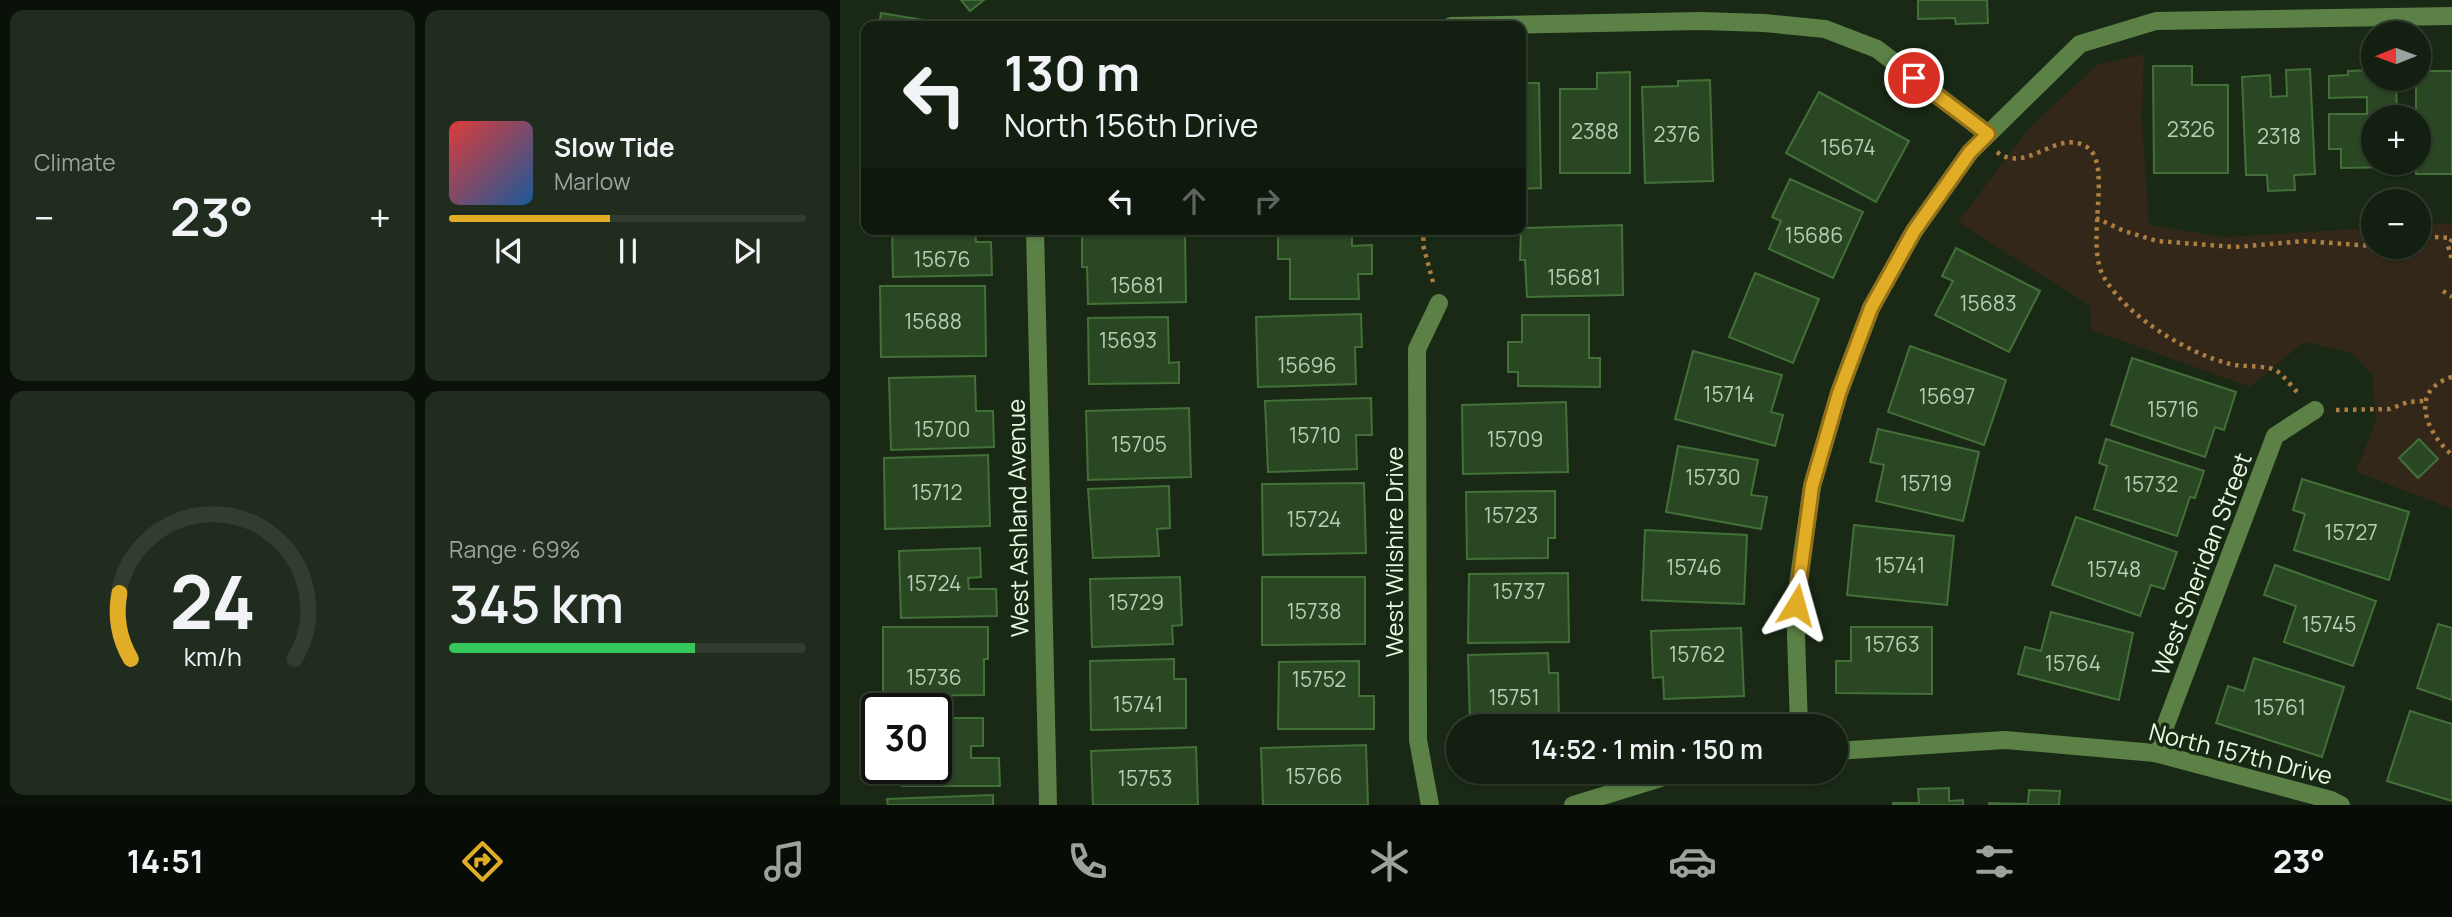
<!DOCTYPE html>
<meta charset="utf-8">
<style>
body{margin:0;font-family:Manrope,sans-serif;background:#202c1e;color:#f1f3f6;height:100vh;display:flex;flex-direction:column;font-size:26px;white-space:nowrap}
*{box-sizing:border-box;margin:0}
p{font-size:23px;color:#9da29f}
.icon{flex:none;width:38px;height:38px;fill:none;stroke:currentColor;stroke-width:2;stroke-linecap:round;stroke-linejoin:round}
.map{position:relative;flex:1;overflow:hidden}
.panel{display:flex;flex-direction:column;gap:10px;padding:10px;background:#0a1109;width:840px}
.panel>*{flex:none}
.hud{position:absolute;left:21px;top:21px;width:665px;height:214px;border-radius:14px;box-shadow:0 2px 5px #0004,0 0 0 2px #323d30;background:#131f10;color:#f1f3f6;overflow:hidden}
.needle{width:46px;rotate:269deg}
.buttons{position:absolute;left:1521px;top:21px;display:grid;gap:14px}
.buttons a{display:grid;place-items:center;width:70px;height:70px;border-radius:50%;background:#131f10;box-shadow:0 2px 5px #0004,0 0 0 2px #323d30;font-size:35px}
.speed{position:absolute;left:21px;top:693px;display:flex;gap:14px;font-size:35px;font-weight:700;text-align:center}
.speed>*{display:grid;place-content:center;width:91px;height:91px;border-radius:50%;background:#131f10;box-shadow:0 2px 5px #0004,0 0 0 2px #323d30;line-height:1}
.speed .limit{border:4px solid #111;border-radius:10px;background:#fff;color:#111}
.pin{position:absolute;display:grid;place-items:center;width:60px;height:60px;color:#fff;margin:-30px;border:4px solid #fff;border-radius:50%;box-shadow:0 2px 7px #0007}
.me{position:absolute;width:77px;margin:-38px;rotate:8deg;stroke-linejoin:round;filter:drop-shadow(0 0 5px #0008)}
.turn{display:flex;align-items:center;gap:24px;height:147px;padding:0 28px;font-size:32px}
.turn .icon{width:91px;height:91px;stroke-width:2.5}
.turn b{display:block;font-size:49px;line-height:60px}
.lanes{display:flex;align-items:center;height:66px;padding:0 28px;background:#0003;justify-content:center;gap:35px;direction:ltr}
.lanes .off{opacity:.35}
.big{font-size:52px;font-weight:600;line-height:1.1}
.panel .tile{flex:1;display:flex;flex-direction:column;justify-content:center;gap:10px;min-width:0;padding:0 24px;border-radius:14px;background:#202c1e}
.panel .dial{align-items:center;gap:0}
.dial svg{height:182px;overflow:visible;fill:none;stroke:#323d30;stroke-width:7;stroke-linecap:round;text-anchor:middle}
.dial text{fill:#f1f3f6;stroke:none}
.song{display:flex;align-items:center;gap:21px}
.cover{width:84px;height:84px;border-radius:10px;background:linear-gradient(135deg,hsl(0 70% 55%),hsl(210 70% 35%))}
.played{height:7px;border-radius:4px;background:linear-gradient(90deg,#e1ac26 45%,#323d30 45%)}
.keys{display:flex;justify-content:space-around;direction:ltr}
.heat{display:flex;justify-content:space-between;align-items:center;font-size:38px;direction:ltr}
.charge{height:10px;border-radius:5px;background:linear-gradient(90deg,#34c759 69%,#323d30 0)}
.panel .tiles{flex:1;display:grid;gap:10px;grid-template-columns:repeat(2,1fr)}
.trip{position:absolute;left:606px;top:714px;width:402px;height:70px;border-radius:35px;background:#131f10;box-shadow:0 2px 5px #0004,0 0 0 2px #323d30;font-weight:600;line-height:70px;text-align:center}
.tabs{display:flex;height:112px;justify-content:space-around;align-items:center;background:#080c06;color:#9da29f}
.tabs .icon{width:49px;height:49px}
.tabs .active{color:#e1ac26}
.tabs b{font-size:32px;color:#f1f3f6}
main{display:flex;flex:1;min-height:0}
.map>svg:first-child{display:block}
.green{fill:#322718}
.building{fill:#2a4723;stroke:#437038;stroke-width:2}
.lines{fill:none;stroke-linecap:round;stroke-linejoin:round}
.path{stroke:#ad7e42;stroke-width:4.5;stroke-dasharray:3.5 5;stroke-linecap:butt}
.minor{stroke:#5b8146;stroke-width:18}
.route-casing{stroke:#927019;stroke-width:18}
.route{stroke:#e1ac26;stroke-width:12}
.labels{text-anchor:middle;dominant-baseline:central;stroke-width:7;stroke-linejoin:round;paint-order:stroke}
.number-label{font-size:21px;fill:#b8ceb2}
.street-label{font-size:24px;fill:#e8fbe1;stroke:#192915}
</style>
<main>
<section class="panel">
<div class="tiles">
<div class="tile"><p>Climate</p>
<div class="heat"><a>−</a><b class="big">23°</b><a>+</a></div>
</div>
<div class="tile">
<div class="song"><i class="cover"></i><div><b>Slow Tide</b><p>Marlow</p></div></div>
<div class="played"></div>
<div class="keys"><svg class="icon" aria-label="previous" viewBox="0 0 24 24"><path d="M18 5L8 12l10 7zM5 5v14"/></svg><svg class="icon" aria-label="pause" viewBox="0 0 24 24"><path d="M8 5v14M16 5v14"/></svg><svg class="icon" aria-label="next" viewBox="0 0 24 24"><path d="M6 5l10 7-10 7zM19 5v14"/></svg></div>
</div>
<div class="tile dial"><svg viewBox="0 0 100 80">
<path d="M14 69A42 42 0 1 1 86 69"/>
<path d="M14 69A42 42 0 0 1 9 40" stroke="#e1ac26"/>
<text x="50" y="56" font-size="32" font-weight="700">24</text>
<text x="50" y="72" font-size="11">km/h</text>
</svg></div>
<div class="tile"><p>Range · 69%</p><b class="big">345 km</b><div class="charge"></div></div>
</div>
</section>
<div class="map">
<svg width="1612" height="805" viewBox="0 0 1612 805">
<rect width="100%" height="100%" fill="#192915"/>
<path class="green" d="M 1304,54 L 1302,120 L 1309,225 L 1384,237 L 1533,228 L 1533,247 L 1578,247 L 1579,225 L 1612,223 L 1612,509 L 1516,472 L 1536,419 L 1532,375 L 1512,353 L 1464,342 L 1410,387 L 1252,330 L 1249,305 L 1118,222 L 1189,128 L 1257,65 Z"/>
<g class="building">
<path d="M 121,0 L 144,0 L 130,11 Z"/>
<path d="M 1078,0 L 1147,0 L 1148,23 L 1116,24 L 1115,18 L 1078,19 Z"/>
<path d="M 41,13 L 119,26 L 39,26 Z"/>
<path d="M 1313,66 L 1352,66 L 1352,85 L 1388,85 L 1388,173 L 1314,173 Z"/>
<path d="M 1470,69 L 1475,174 L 1454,175 L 1455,190 L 1428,191 L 1427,175 L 1406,175 L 1402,77 L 1430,75 L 1431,97 L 1447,96 L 1446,70 Z"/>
<path d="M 1533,70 L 1533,79 L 1556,79 L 1557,117 L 1533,117 L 1533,163 L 1558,163 L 1558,167 L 1501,168 L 1501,149 L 1489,149 L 1489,114 L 1527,114 L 1527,97 L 1489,98 L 1489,76 L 1508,75 L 1508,71 Z"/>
<path d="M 1578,71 L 1612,71 L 1612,174 L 1576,174 L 1576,163 L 1578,163 L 1578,117 L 1576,117 L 1576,79 L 1578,79 Z"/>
<path d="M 790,72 L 790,173 L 720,173 L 720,89 L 757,89 L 757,73 Z"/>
<path d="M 870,80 L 873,181 L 805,183 L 802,87 L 838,86 L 838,81 Z"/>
<path d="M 681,83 L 699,83 L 701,188 L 681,189 Z"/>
<path d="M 979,92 L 1069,141 L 1036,202 L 946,153 Z"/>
<path d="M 950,179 L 1023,212 L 993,278 L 929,249 L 941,221 L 932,217 Z"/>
<path d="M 782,225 L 783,295 L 687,297 L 685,260 L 680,260 L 681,228 Z"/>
<path d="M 52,229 L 135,229 L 136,242 L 151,242 L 152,275 L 53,277 Z"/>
<path d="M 438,230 L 512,230 L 512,246 L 532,245 L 532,274 L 518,274 L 519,299 L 450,299 L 450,259 L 438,259 Z"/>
<path d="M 345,232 L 346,302 L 248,304 L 247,267 L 242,267 L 242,235 Z"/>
<path d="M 1116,248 L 1200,291 L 1169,352 L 1095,315 L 1113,281 L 1102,276 Z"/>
<path d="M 915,273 L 979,299 L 953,363 L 889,337 Z"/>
<path d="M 40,286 L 145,286 L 146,356 L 41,357 Z"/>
<path d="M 521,314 L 522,347 L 515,347 L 516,384 L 418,387 L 416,317 Z"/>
<path d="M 682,315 L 749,315 L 749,358 L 760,358 L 760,387 L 678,386 L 678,372 L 668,372 L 668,342 L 682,342 Z"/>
<path d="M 328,317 L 329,363 L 339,362 L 339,383 L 249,384 L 248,318 Z"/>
<path d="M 1070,346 L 1166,380 L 1144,445 L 1048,412 Z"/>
<path d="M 853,351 L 942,375 L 931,412 L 943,415 L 935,446 L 835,419 Z"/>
<path d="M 1292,358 L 1396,392 L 1384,430 L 1375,427 L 1365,457 L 1271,425 Z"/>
<path d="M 135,376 L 136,411 L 153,411 L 154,447 L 51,450 L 49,378 Z"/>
<path d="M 531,398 L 532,435 L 516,435 L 517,469 L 428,472 L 425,401 Z"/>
<path d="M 726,402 L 728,472 L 623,474 L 622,405 Z"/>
<path d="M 349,408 L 351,477 L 248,480 L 246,411 Z"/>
<path d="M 1038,429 L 1139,452 L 1123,521 L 1036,501 L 1044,465 L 1030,462 Z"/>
<path d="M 1266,439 L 1364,471 L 1355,498 L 1350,497 L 1337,536 L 1254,509 L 1267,466 L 1259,463 Z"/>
<path d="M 1579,439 L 1598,459 L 1578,478 L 1559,458 Z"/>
<path d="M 838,446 L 918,460 L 911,495 L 927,497 L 921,529 L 826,512 Z"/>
<path d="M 148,455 L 150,526 L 45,529 L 44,458 Z"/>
<path d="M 1462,479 L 1569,512 L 1549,580 L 1454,550 L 1465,514 L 1453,510 Z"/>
<path d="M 524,483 L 526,553 L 423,555 L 422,484 Z"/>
<path d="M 329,486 L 330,528 L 317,529 L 319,556 L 253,558 L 248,489 Z"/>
<path d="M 715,491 L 715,538 L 708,538 L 708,558 L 627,559 L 626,492 Z"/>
<path d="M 1236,517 L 1337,552 L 1324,589 L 1311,585 L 1300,616 L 1212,585 Z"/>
<path d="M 1014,525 L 1114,536 L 1107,605 L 1007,595 Z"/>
<path d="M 805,530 L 907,535 L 904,604 L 802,600 Z"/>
<path d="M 140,548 L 141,577 L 128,578 L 129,589 L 156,589 L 157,616 L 61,618 L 59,551 Z"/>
<path d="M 1435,565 L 1536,601 L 1513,666 L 1444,642 L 1456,606 L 1424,595 Z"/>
<path d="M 728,573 L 729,642 L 628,643 L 629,574 Z"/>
<path d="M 340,577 L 342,625 L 332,626 L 333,644 L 252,647 L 250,579 Z"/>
<path d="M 422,577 L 525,577 L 525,644 L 422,645 Z"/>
<path d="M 1211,612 L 1293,633 L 1279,700 L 1178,674 L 1185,647 L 1201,651 Z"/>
<path d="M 1598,624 L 1612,628 L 1612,700 L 1577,688 Z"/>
<path d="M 43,627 L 148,627 L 148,659 L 144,659 L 144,695 L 43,696 Z"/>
<path d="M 1011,627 L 1092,627 L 1092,694 L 996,693 L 996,661 L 1011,661 Z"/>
<path d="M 901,628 L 904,696 L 824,699 L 823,677 L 813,678 L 811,631 Z"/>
<path d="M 708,653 L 709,673 L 718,673 L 719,721 L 630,723 L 628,655 Z"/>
<path d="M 1414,658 L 1504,687 L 1482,757 L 1376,723 L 1388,686 L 1404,691 Z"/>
<path d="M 334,659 L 334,679 L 346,679 L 346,728 L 251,730 L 250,661 Z"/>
<path d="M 519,661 L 519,696 L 534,696 L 534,729 L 438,729 L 439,662 Z"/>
<path d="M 1570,711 L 1612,724 L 1612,801 L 1547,781 Z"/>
<path d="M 96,718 L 143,718 L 143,746 L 131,746 L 131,758 L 159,758 L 160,786 L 62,786 L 62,768 L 96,768 Z"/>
<path d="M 526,745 L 528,805 L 423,805 L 421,748 Z"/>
<path d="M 356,747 L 358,805 L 253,805 L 251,751 Z"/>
<path d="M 1109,788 L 1109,801 L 1123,800 L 1123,805 L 1053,805 L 1053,803 L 1079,803 L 1078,789 Z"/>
<path d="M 1189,790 L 1220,791 L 1219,805 L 1149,805 L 1149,803 L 1188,804 Z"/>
<path d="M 153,795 L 153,805 L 48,805 L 47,799 Z"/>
</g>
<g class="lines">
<g class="path">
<path d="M 1157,152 C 1187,175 1217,128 1247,147 C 1274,165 1243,246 1265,279 C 1289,318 1347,353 1390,364 C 1402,367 1428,365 1437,371 C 1445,377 1452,387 1459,394"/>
<path d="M 1256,218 L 1284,231 L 1317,241 L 1395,247 L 1464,241 L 1533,246"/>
<path d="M 584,229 L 583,245 L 593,282"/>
<path d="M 1578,236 L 1612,238"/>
<path d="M 1612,239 L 1608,246 L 1612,260"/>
<path d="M 1603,291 L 1612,297"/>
<path d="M 1612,377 C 1567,391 1587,433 1612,455"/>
<path d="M 1496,410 L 1550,409 L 1568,402 L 1585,401"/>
</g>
<g class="minor">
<path d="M 611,26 L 861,21 L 924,23 L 985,29 L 1037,49 L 1148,134"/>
<path d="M 195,229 L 208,805"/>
<path d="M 959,726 L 955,605 L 972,486 L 999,393 L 1031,308 L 1074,231 L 1130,152 L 1240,44 L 1316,21 L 1612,16"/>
<path d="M 996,751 L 1165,740 L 1315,753 L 1491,800 L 1501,805"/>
<path d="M 1315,753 L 1435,436 L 1475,410"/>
<path d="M 590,805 L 578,740 L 577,349 L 599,303"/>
<path d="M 733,805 L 831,775 L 850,772"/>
</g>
</g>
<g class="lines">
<g class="route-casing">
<path id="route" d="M 956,605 L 972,486 L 999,393 L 1031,308 L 1074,231 L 1130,152 L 1148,134 L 1074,78"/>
</g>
<use href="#route" class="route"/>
</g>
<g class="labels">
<g class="number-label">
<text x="1351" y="129">2326</text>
<text x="755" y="131">2388</text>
<text x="837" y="134">2376</text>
<text x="1439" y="136">2318</text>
<text x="1008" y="147">15674</text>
<text x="974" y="235">15686</text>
<text x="102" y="259">15676</text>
<text x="734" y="277">15681</text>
<text x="297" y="285">15681</text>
<text x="1148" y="303">15683</text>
<text x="93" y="321">15688</text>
<text x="288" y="340">15693</text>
<text x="467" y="365">15696</text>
<text x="889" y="394">15714</text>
<text x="1107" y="396">15697</text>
<text x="1333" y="409">15716</text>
<text x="102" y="429">15700</text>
<text x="475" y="435">15710</text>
<text x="675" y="439">15709</text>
<text x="299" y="444">15705</text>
<text x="873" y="477">15730</text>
<text x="1086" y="483">15719</text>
<text x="1311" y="484">15732</text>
<text x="97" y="492">15712</text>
<text x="671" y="515">15723</text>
<text x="474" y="519">15724</text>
<text x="1511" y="532">15727</text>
<text x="1060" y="565">15741</text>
<text x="854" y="567">15746</text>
<text x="1274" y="569">15748</text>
<text x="94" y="583">15724</text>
<text x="679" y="591">15737</text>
<text x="296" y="602">15729</text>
<text x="474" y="611">15738</text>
<text x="1489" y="624">15745</text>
<text x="1052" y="644">15763</text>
<text x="857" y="654">15762</text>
<text x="1233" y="663">15764</text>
<text x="94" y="677">15736</text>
<text x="479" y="679">15752</text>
<text x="674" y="697">15751</text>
<text x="298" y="704">15741</text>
<text x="1440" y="707">15761</text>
<text x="474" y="776">15766</text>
<text x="305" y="778">15753</text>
</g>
<g class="street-label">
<text transform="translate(177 518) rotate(-91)">West Ashland Avenue</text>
<text transform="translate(553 552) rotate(-90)">West Wilshire Drive</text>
<text transform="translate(1361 564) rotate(-69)">West Sheridan Street</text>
<text transform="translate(1401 753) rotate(14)">North 157th Drive</text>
</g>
</g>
</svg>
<div class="buttons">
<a><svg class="needle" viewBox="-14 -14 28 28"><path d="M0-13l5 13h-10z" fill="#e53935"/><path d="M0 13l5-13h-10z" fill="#9da29f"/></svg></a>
<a>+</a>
<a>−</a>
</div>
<div class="speed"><div class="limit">30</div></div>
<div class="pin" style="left:1074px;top:78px;background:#d93025"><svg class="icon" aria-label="arrive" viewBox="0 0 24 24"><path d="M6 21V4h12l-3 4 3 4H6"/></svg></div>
<svg class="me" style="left:956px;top:605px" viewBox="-20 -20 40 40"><path d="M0-17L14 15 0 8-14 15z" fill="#e1ac26" stroke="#fff" stroke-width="4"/></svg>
<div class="trip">14:52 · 1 min · 150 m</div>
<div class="hud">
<div class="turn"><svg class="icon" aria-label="left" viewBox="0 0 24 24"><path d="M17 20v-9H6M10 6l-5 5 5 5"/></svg><div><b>130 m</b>North 156th Drive</div></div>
<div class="lanes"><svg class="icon" aria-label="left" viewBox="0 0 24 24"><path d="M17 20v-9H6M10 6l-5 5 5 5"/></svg><svg class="icon off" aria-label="ahead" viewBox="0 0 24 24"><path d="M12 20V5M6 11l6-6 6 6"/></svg><svg class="icon off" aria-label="right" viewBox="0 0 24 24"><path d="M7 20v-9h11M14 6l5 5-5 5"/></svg></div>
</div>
</div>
</main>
<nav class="tabs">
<b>14:51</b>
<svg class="icon active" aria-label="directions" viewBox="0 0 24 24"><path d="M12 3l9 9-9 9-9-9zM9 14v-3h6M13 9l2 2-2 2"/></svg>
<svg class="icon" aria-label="music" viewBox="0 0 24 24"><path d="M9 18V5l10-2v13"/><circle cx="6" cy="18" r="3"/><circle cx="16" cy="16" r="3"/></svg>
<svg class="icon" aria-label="phone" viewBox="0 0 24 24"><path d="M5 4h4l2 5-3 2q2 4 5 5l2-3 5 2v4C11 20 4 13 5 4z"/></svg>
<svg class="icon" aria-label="climate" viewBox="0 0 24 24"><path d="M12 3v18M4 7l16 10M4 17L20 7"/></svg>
<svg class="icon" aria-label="car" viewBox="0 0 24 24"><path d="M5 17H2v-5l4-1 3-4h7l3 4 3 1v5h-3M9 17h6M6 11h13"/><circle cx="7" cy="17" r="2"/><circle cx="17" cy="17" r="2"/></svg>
<svg class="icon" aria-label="filters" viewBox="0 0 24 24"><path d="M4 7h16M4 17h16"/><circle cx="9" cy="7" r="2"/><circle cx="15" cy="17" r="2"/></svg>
<b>23°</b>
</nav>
